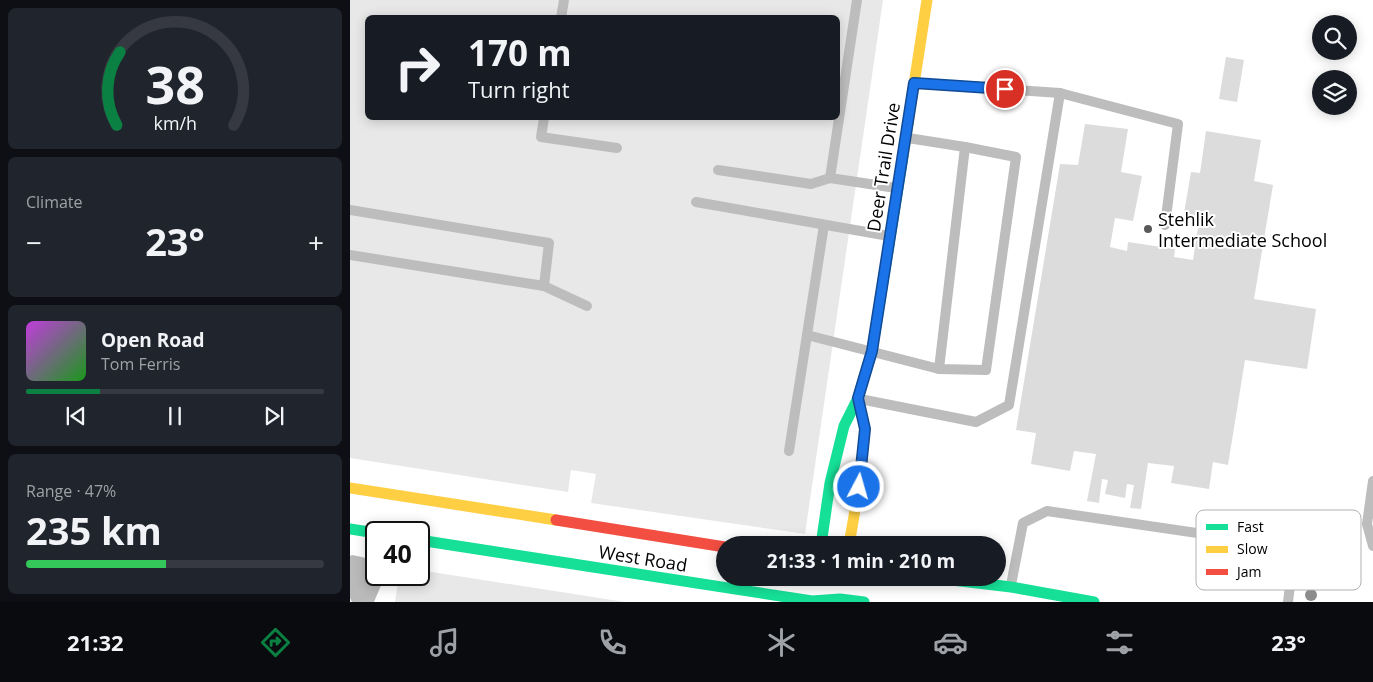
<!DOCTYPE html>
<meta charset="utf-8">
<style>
body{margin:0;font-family:"Open Sans",sans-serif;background:#20242c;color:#f1f3f6;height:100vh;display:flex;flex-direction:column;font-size:19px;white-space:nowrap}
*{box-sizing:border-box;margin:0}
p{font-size:16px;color:#9ea1a6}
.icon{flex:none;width:28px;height:28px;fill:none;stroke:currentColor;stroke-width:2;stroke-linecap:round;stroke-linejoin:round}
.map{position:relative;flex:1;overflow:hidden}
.sheet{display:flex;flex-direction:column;gap:8px;padding:8px;background:#0d0f14;width:350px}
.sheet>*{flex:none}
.guide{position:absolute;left:15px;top:15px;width:475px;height:105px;border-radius:8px;box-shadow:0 2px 12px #0003;background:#171b24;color:#f1f3f6;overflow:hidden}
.buttons{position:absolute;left:962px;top:15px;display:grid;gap:10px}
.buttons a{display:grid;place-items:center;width:45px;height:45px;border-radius:50%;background:#171b24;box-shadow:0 2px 12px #0003;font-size:25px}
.speed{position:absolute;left:15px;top:521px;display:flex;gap:10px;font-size:25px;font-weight:700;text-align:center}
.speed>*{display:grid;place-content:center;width:65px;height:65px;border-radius:50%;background:#171b24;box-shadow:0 2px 12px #0003;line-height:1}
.speed .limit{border:2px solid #111;border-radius:8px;background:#fff;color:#111}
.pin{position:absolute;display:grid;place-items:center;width:42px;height:42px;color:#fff;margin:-21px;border:2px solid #fff;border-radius:50%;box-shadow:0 1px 5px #0007}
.me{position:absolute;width:55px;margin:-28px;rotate:6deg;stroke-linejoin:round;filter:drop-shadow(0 0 4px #0008)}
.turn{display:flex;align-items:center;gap:18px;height:105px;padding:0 20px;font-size:22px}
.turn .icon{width:65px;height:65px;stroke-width:2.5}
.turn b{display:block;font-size:35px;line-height:42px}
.big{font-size:38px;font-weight:700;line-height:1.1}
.sheet .tile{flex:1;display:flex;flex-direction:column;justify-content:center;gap:8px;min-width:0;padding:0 18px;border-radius:8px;background:#20242c}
.sheet .dial{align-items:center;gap:0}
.dial svg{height:130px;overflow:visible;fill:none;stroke:#363941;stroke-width:7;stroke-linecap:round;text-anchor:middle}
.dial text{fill:#f1f3f6;stroke:none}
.song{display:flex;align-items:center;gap:15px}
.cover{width:60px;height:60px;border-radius:8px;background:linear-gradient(135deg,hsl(290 70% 55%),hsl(120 70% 35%))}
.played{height:5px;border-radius:2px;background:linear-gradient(90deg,#0b8043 25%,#363941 25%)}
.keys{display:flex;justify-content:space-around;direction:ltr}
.heat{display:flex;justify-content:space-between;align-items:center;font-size:28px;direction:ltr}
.charge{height:8px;border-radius:4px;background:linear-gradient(90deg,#34c759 47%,#363941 0)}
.trip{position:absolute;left:366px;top:536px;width:290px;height:50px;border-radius:25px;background:#171b24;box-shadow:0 2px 12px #0003;font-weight:700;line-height:50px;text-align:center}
.tab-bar{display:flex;height:80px;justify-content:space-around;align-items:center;background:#090b0e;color:#9ea1a6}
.tab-bar .icon{width:35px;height:35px}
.tab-bar .current{color:#0b8043}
.tab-bar b{font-size:22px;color:#f1f3f6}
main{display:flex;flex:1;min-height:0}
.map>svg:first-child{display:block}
.green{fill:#e8e8e8;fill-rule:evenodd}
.water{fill:#bababa}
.building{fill:#dcdcdc}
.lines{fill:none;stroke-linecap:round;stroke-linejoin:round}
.lane{stroke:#bdbdbd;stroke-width:10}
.fast{stroke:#16e098;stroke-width:11}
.slow{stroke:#ffcf43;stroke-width:11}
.jam{stroke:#f24e42;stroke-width:11}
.tree{fill:#8c8c8c}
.route-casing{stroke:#114b97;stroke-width:12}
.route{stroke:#1a73e8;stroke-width:9}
.poi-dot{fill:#595959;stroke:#fff;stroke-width:2}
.labels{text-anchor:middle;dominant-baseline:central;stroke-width:4;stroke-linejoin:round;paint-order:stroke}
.street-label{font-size:18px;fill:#000;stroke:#fff}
.poi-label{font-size:18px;fill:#000;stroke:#fff;text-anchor:start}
.key{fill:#fff;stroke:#b2b2b2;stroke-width:1}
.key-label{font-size:14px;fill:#000}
</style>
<main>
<section class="sheet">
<div class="tile dial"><svg viewBox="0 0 100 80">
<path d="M14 69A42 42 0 1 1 86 69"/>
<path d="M14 69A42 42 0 0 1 16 24" stroke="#0b8043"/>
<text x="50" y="56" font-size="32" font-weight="700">38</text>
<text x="50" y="72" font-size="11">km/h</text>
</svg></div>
<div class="tile"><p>Climate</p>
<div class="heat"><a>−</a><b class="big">23°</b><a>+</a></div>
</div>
<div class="tile">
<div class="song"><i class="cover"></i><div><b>Open Road</b><p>Tom Ferris</p></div></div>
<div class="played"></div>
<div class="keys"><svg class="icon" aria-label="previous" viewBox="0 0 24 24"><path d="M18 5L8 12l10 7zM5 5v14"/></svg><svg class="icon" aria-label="pause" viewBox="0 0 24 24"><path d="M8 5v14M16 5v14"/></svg><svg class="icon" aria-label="next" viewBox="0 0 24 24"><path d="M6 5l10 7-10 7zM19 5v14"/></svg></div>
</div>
<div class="tile"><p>Range · 47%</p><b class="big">235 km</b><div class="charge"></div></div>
</section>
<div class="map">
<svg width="1023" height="602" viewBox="0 0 1023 602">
<rect width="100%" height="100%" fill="#fff"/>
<g class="green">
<path d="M 0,0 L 533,0 L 455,534 L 241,503 L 246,474 L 221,470 L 218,492 L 0,458 ZM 18,18 L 488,18 L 488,118 L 18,118 Z"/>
<path d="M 69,570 L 275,602 L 45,602 L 49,575 L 69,575 Z"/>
</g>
<path class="water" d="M 2,555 C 16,558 26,558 26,575 L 30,575 L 32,583 L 24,602 L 2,602 L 0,598 L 0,556 Z"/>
<g class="building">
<path d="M 876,57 L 894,60 L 887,102 L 869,99 Z"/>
<path d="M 735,124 L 778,129 L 771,172 L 792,176 L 783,221 L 765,218 L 760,247 L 777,251 L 778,242 L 825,249 L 824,257 L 843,260 L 849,221 L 833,219 L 841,172 L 850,173 L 856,131 L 911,140 L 904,181 L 923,185 L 904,299 L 966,309 L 957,369 L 895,360 L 878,465 L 863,462 L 859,489 L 821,483 L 824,466 L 798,463 L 791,509 L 780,508 L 784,485 L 777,484 L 775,498 L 755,494 L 758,480 L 752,479 L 749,503 L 737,501 L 746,454 L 724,451 L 720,471 L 681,464 L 686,433 L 666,430 L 710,164 L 728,165 Z"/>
</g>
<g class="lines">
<g class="lane">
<path d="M 507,0 L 480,178 L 546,188"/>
<path d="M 211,18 L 214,0"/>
<path d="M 565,83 L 710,93 L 828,124 L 815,225"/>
<path d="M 194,118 L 191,137 L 267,148"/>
<path d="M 368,170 L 461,184 L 480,178"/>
<path d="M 346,202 L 539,236"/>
<path d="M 0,210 L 199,243 L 194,286 L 0,255"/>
<path d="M 194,286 L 237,306"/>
<path d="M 457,335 L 589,369 L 636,370 L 666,157 L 615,147 L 558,138"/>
<path d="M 589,369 L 615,147"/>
<path d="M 510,399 L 626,422 L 659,405 L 710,93"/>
<path d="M 439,451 L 474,225"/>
<path d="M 1023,481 L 1017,524 L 1023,546"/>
<path d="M 661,585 L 673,523 L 697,511 L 929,545 L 943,561 L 938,602"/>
</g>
<g class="fast">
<path d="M 0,529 L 26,533"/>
<path d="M 69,540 L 462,601 L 490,599 L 514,602"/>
<path d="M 471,545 L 480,483 L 494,426 L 508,398 L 522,351 L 553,156"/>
<path d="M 585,578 L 661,587 L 744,602"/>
</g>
<g class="slow">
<path d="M 553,156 L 577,0"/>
<path d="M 0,488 L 206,520"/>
<path d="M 499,545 L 509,487 L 515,429 L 508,398"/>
</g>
<path class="jam" d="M 206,520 L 375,547"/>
</g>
<circle class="tree" cx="961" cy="595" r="6"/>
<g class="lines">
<g class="route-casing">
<path id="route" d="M 509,487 L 515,429 L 508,398 L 522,351 L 564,83 L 655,89"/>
</g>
<use href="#route" class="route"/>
</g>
<circle class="poi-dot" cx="798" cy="229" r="5"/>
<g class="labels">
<g class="street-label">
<text transform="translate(533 167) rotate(-81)">Deer Trail Drive</text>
<text transform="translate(293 558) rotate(9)">West Road</text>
</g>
<g class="poi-label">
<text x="808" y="219">Stehlik<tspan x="808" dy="21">Intermediate School</tspan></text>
</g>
</g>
<rect x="846" y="510" width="165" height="80" rx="8" class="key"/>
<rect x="856" y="524" width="22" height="6" fill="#16e098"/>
<rect x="856" y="546" width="22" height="7" fill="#ffcf43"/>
<rect x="856" y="569" width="22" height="6" fill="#f24e42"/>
<g class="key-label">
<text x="887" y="532">Fast</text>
<text x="887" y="554">Slow</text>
<text x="887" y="577">Jam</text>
</g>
</svg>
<div class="buttons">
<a><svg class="icon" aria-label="search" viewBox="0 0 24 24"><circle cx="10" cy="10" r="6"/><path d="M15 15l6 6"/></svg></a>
<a><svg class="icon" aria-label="layers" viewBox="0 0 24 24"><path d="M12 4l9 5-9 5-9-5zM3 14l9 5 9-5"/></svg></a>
</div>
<div class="speed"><div class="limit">40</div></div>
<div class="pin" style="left:655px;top:89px;background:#d93025"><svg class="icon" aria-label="arrive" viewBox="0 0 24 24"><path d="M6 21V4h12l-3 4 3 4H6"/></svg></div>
<svg class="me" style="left:509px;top:487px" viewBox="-20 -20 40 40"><circle r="17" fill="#1a73e8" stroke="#fff" stroke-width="3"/><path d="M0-11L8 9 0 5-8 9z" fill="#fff"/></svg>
<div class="trip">21:33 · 1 min · 210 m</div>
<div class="guide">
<div class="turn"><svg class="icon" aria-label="right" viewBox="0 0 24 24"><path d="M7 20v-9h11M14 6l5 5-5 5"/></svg><div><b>170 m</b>Turn right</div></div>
</div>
</div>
</main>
<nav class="tab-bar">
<b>21:32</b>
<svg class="icon current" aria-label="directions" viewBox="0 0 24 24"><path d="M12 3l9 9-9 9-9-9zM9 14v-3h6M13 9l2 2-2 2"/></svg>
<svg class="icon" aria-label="music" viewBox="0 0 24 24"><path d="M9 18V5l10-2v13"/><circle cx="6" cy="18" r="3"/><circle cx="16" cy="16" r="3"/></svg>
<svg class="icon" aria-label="phone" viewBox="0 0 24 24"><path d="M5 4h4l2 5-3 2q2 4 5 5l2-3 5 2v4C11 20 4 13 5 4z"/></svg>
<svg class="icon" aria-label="climate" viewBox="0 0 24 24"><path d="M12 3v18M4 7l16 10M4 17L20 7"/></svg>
<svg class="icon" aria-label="car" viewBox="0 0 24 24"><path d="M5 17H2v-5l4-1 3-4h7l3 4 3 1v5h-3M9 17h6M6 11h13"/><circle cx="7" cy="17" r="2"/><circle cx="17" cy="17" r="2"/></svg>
<svg class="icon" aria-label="filters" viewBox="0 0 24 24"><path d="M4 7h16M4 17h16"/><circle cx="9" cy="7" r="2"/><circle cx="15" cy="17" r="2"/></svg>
<b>23°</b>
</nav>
